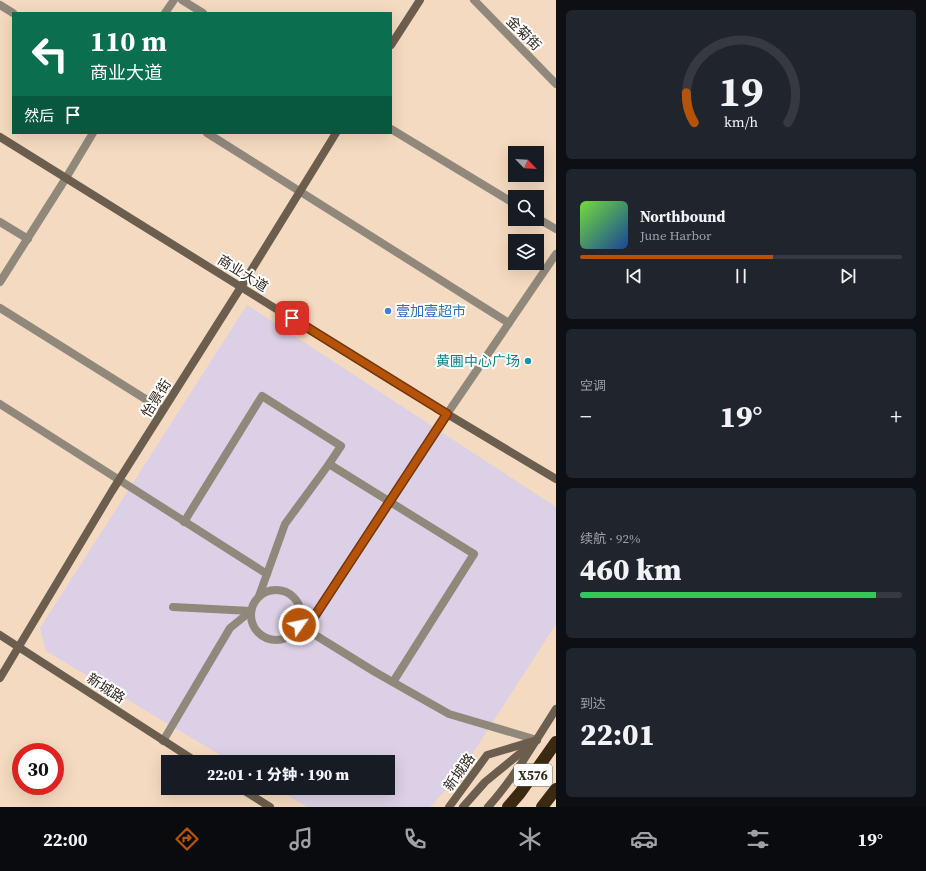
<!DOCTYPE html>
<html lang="zh">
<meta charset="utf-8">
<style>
body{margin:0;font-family:"Source Serif 4","Noto Sans SC",serif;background:#20242c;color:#f1f3f6;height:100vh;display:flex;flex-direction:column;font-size:15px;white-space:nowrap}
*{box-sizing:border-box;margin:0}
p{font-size:13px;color:#9ea1a6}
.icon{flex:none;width:22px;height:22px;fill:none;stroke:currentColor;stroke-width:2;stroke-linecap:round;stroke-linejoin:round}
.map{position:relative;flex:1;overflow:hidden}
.sheet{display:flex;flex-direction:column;gap:10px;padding:10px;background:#0d0f14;width:370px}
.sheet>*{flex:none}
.banner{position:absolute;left:12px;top:12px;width:380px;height:122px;border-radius:0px;box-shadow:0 4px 16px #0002;background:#0b6e4f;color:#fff;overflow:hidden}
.needle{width:26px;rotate:115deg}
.controls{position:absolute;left:508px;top:146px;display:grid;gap:8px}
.controls a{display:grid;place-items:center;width:36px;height:36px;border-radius:0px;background:#171b24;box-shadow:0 4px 16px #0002;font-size:20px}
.speed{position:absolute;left:12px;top:743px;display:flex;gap:8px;font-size:20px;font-weight:700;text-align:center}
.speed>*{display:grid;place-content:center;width:52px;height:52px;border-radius:50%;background:#171b24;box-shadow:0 4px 16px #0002;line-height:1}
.speed .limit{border:6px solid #d22;background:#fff;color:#111}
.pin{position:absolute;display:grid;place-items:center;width:34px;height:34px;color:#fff;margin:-17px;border-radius:8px;box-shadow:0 2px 6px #0006}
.me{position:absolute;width:44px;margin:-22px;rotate:57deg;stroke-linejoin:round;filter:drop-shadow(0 0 3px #0008)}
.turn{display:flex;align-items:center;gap:14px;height:84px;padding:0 12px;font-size:18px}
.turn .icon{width:52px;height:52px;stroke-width:2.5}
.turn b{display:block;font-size:28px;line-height:34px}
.then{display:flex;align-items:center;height:38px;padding:0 12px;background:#0003;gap:8px;font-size:15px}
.big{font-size:30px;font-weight:800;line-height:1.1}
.sheet .card{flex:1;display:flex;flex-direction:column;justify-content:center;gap:6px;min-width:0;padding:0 14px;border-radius:6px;background:#20242c}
.sheet .dial{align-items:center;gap:0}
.dial svg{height:104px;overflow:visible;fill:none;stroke:#363941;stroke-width:7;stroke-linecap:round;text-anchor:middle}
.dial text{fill:#f1f3f6;stroke:none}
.song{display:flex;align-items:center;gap:12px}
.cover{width:48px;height:48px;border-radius:6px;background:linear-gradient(135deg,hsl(100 70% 55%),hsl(220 70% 35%))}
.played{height:4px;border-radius:2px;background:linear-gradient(90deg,#b45309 60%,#363941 60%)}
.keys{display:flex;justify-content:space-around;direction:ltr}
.heat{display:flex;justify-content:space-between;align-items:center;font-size:22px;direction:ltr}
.charge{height:6px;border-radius:3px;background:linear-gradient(90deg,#34c759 92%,#363941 0)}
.trip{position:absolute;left:161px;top:755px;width:234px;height:40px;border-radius:0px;background:#171b24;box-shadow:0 4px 16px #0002;font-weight:800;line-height:40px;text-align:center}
.tabs{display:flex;height:64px;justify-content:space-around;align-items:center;background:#090b0e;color:#9ea1a6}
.tabs .icon{width:28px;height:28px}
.tabs .active{color:#b45309}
.tabs b{font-size:18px;color:#f1f3f6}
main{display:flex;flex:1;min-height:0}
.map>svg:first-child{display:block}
.commercial{fill:#dbd0e5}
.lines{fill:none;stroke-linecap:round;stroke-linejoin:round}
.street{stroke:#91887c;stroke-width:8}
.secondary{stroke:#6c5e4e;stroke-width:8}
.highway{stroke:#3b2912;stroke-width:12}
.route-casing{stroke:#753606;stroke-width:10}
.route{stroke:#b45309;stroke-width:7}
.shop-dot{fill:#3f7fe0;stroke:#fff;stroke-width:1.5}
.culture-dot{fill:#0f9aa8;stroke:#fff;stroke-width:1.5}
.labels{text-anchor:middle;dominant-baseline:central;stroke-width:4;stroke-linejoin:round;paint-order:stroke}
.shield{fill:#fff;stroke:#6f6862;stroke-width:1}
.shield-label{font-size:13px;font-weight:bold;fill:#31281e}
.street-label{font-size:14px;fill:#31281e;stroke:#fff}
.shop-label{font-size:14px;fill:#366cbe;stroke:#fff;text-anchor:start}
.culture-label{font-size:14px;fill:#0d838f;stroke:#fff;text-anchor:end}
</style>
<main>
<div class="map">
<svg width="556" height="807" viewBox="0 0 556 807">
<rect width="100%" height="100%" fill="#f4dac0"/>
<path class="commercial" d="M 247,305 L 556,507 L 556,624 L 456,779 L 430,807 L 307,807 L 275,788 L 388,788 L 388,762 L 232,762 L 46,651 L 40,628 Z"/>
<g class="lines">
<g class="street">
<path d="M 182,0 L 203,13"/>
<path d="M 474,0 L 556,84"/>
<path d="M 0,5 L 13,13"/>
<path d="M 165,13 L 174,0"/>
<path d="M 391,129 L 515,204"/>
<path d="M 207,133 L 509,323"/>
<path d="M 537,218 L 556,229"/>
<path d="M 0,222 L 28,239"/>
<path d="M 0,282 L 66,178 L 93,133"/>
<path d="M 0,308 L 163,410"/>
<path d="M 0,404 L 267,574"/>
<path d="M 329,464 L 474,554 L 393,682"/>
<path d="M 184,522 L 262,396 L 341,446 L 329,464 L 285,524 L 259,596"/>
<circle cx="276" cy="615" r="25"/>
<path d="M 173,607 L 251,611"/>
<path d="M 299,625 L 314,617 L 447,414 L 556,254"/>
<path d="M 299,625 L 375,672 L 449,714 L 537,740"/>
<path d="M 163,741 L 230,628 L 251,611"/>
</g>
<g class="secondary">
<path d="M 391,45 L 420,0"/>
<path d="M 0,137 L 392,381 L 556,479"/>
<path d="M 0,635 L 197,762"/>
<path d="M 0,678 L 112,491 L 241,287 L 336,133"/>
<path d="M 240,788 L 270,807"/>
<path d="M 449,807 L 487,755 L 537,740"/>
<path d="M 463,807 L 485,782 L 529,746"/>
<path d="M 488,807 C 514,778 535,742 556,709"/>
</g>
<g class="highway">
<path d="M 508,807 L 520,793 L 556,742"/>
<path d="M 542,807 L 556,789"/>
</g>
</g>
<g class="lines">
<g class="route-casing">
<path id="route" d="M 292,318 L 447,414 L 314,617 L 299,625"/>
</g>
<use href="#route" class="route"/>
</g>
<circle class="shop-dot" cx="388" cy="311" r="4"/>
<circle class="culture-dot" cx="528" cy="361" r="4"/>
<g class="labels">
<rect class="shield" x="514" y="764" width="38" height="22" rx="3"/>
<g class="shield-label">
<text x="533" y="775">X576</text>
</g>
<g class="street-label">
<text transform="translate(524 33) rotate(45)">金菊街</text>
<text transform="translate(243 273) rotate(32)">商业大道</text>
<text transform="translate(156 398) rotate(-58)">怡景街</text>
<text transform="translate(106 688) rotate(33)">新城路</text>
<text transform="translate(459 772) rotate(-54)">新城路</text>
</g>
<g class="shop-label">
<text x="396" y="311">壹加壹超市</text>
</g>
<g class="culture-label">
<text x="520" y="361">黄圃中心广场</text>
</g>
</g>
</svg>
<div class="controls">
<a><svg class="needle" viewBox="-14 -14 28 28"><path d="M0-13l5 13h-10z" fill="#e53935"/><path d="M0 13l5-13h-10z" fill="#9ea1a6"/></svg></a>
<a><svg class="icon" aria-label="search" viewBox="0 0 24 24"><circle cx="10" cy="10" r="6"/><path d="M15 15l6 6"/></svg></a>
<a><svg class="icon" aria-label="layers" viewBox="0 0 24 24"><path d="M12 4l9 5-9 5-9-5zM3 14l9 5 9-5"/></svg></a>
</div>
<div class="speed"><div class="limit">30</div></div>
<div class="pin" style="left:292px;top:318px;background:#d93025"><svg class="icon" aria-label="arrive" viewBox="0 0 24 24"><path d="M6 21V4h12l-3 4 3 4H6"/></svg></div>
<svg class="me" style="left:299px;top:625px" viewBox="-20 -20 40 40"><circle r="17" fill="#b45309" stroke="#fff" stroke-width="3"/><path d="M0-11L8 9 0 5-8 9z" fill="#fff"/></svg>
<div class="trip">22:01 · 1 分钟 · 190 m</div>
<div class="banner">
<div class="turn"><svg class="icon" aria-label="left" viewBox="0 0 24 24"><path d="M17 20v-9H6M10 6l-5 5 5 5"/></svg><div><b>110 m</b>商业大道</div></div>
<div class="then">然后<svg class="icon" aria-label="arrive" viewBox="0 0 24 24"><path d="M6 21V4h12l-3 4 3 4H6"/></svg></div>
</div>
</div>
<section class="sheet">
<div class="card dial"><svg viewBox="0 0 100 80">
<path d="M14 69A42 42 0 1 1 86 69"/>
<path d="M14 69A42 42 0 0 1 8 46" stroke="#b45309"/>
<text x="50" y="56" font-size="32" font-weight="700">19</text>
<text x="50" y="72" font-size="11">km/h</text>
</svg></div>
<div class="card">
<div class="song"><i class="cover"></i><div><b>Northbound</b><p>June Harbor</p></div></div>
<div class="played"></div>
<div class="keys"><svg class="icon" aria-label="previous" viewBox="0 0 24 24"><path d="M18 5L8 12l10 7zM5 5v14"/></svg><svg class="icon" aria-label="pause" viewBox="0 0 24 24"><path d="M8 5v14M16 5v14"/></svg><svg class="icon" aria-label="next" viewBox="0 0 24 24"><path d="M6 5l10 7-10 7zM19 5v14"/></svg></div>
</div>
<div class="card"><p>空调</p>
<div class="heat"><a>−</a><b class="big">19°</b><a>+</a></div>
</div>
<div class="card"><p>续航 · 92%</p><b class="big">460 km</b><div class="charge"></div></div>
<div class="card"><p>到达</p><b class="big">22:01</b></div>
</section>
</main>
<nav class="tabs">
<b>22:00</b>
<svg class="icon active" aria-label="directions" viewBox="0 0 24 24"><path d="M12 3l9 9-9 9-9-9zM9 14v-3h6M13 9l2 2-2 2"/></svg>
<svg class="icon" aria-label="music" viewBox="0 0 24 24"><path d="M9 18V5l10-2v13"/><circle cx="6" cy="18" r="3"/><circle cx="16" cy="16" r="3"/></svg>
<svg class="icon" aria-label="phone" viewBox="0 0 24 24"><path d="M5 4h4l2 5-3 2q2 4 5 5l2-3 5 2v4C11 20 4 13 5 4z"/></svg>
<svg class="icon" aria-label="climate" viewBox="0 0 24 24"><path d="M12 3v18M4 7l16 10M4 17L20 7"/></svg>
<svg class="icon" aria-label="car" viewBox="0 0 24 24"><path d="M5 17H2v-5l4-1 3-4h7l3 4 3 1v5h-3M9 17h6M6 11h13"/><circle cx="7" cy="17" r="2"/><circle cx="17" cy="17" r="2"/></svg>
<svg class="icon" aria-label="filters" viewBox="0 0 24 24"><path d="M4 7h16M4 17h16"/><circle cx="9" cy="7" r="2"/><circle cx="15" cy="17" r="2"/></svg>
<b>19°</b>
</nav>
